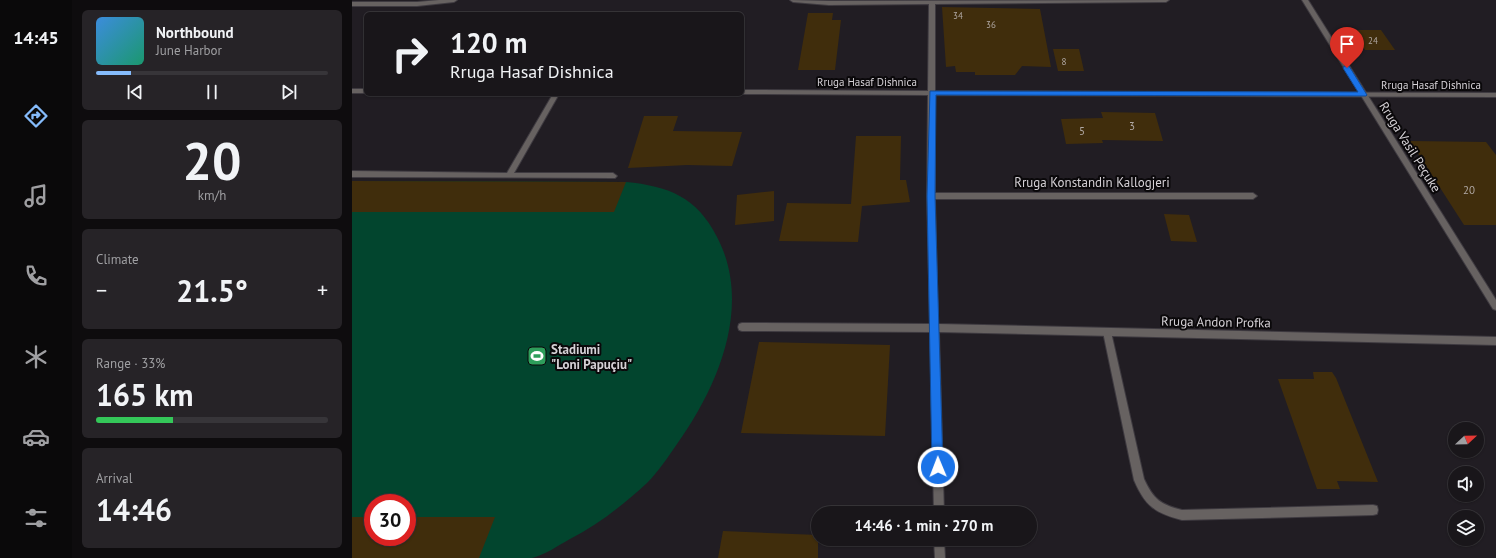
<!DOCTYPE html>
<meta charset="utf-8">
<style>
body{margin:0;font-family:"PT Sans",sans-serif;background:#262327;color:#f1f3f6;height:100vh;display:flex;flex-direction:column;font-size:15px;white-space:nowrap}
*{box-sizing:border-box;margin:0}
p{font-size:13px;color:#9f9fa2}
.icon{flex:none;width:22px;height:22px;fill:none;stroke:currentColor;stroke-width:2;stroke-linecap:round;stroke-linejoin:round}
.map{position:relative;flex:1;overflow:hidden}
.side{display:flex;flex-direction:column;gap:10px;padding:10px;background:#0e0c0e;width:280px}
.side>*{flex:none}
.hud{position:absolute;left:12px;top:12px;width:380px;height:84px;border-radius:6px;box-shadow:0 1px 3px #0004,0 0 0 1px #373539;background:#19161a;color:#f1f3f6;overflow:hidden}
.needle{width:26px;rotate:68deg}
.fabs{position:absolute;left:1096px;top:422px;display:grid;gap:8px}
.fabs a{display:grid;place-items:center;width:36px;height:36px;border-radius:50%;background:#19161a;box-shadow:0 1px 3px #0004,0 0 0 1px #373539;font-size:20px}
.speed{position:absolute;left:12px;top:494px;display:flex;gap:8px;font-size:20px;font-weight:700;text-align:center}
.speed>*{display:grid;place-content:center;width:52px;height:52px;border-radius:50%;background:#19161a;box-shadow:0 1px 3px #0004,0 0 0 1px #373539;line-height:1}
.speed .limit{border:6px solid #d22;background:#fff;color:#111}
.pin{position:absolute;display:grid;place-items:center;width:34px;height:34px;color:#fff;margin:-41px -17px;border-radius:50% 50% 50% 0;rotate:-45deg;box-shadow:0 0 4px #0007}
.pin .icon{rotate:45deg}
.me{position:absolute;width:44px;margin:-22px;rotate:359deg;stroke-linejoin:round;filter:drop-shadow(0 0 3px #0008)}
.turn{display:flex;align-items:center;gap:14px;height:84px;padding:0 20px;font-size:18px}
.turn .icon{width:52px;height:52px;stroke-width:2.5}
.turn b{display:block;font-size:28px;line-height:34px}
.big{font-size:30px;font-weight:700;line-height:1.1}
.side .widget{flex:1;display:flex;flex-direction:column;justify-content:center;gap:6px;min-width:0;padding:0 14px;border-radius:6px;background:#262327}
.side .dial{align-items:center;gap:0}
.dial b{font-size:52px;line-height:1}
.song{display:flex;align-items:center;gap:12px}
.cover{width:48px;height:48px;border-radius:6px;background:linear-gradient(135deg,hsl(210 70% 55%),hsl(160 70% 35%))}
.played{height:4px;border-radius:2px;background:linear-gradient(90deg,#85bbfb 15%,#373539 15%)}
.keys{display:flex;justify-content:space-around;direction:ltr}
.heat{display:flex;justify-content:space-between;align-items:center;font-size:22px;direction:ltr}
.charge{height:6px;border-radius:3px;background:linear-gradient(90deg,#34c759 33%,#373539 0)}
.trip{position:absolute;left:459px;top:506px;width:226px;height:40px;border-radius:20px;background:#19161a;box-shadow:0 1px 3px #0004,0 0 0 1px #373539;font-weight:700;line-height:40px;text-align:center}
main{display:flex;flex:1;min-height:0}
.menu{display:flex;flex-direction:column;width:72px;justify-content:space-around;align-items:center;background:#0a090a;color:#9f9fa2}
.menu .icon{width:28px;height:28px}
.menu .selected{color:#85bbfb}
.menu b{font-size:18px;color:#f1f3f6}
.map>svg:first-child{display:block}
.green{fill:#02452e;fill-rule:evenodd}
.building{fill:#402d0c}
.lines{fill:none;stroke-linecap:round;stroke-linejoin:round}
.service-casing{stroke:#3e3a40;stroke-width:2}
.minor-casing{stroke:#3e3a40;stroke-width:2}
.tertiary-casing{stroke:#3e3a40;stroke-width:2}
.service{fill:#676261;fill-rule:evenodd}
.minor{fill:#676261;fill-rule:evenodd}
.tertiary{fill:#676261;fill-rule:evenodd}
.route{fill:#1a73e8;stroke:#114b97}
.labels{text-anchor:middle;dominant-baseline:central;stroke-width:4;stroke-linejoin:round;paint-order:stroke}
.far-number-label{font-size:9px;fill:#b0a8a4}
.far-street-label{font-size:11px;fill:#d5d1d6;stroke:#0a080a}
.number-label{font-size:11px;fill:#b0a8a4}
.street-label{font-size:13px;fill:#d5d1d6;stroke:#0a080a}
.poi-label{font-size:13px;font-weight:bold;fill:#d5d1d6;stroke:#0a080a;text-anchor:start}
</style>
<main>
<nav class="menu">
<b>14:45</b>
<svg class="icon selected" aria-label="directions" viewBox="0 0 24 24"><path d="M12 3l9 9-9 9-9-9zM9 14v-3h6M13 9l2 2-2 2"/></svg>
<svg class="icon" aria-label="music" viewBox="0 0 24 24"><path d="M9 18V5l10-2v13"/><circle cx="6" cy="18" r="3"/><circle cx="16" cy="16" r="3"/></svg>
<svg class="icon" aria-label="phone" viewBox="0 0 24 24"><path d="M5 4h4l2 5-3 2q2 4 5 5l2-3 5 2v4C11 20 4 13 5 4z"/></svg>
<svg class="icon" aria-label="climate" viewBox="0 0 24 24"><path d="M12 3v18M4 7l16 10M4 17L20 7"/></svg>
<svg class="icon" aria-label="car" viewBox="0 0 24 24"><path d="M5 17H2v-5l4-1 3-4h7l3 4 3 1v5h-3M9 17h6M6 11h13"/><circle cx="7" cy="17" r="2"/><circle cx="17" cy="17" r="2"/></svg>
<svg class="icon" aria-label="filters" viewBox="0 0 24 24"><path d="M4 7h16M4 17h16"/><circle cx="9" cy="7" r="2"/><circle cx="15" cy="17" r="2"/></svg>
</nav>
<section class="side">
<div class="widget">
<div class="song"><i class="cover"></i><div><b>Northbound</b><p>June Harbor</p></div></div>
<div class="played"></div>
<div class="keys"><svg class="icon" aria-label="previous" viewBox="0 0 24 24"><path d="M18 5L8 12l10 7zM5 5v14"/></svg><svg class="icon" aria-label="pause" viewBox="0 0 24 24"><path d="M8 5v14M16 5v14"/></svg><svg class="icon" aria-label="next" viewBox="0 0 24 24"><path d="M6 5l10 7-10 7zM19 5v14"/></svg></div>
</div>
<div class="widget dial"><b>20</b><p>km/h</p></div>
<div class="widget"><p>Climate</p>
<div class="heat"><a>−</a><b class="big">21.5°</b><a>+</a></div>
</div>
<div class="widget"><p>Range · 33%</p><b class="big">165 km</b><div class="charge"></div></div>
<div class="widget"><p>Arrival</p><b class="big">14:46</b></div>
</section>
<div class="map">
<svg width="1144" height="558" viewBox="0 0 1144 558">
<rect width="100%" height="100%" fill="#211d23"/>
<path class="green" d="M 0,181 L 274,182 C 316,186 345,197 365,237 C 401,305 366,387 325,444 C 316,457 306,472 295,483 C 272,504 246,525 218,539 C 207,545 193,555 180,558 C 165,558 143,558 127,558 C 85,558 42,558 0,558 ZM 21,503 L 55,503 L 55,537 L 21,537 Z"/>
<g class="building">
<path d="M 590,7 L 688,9 L 699,67 L 670,66 L 663,75 L 623,75 L 623,72 L 604,72 L 603,66 L 594,67 Z"/>
<path d="M 456,13 L 481,13 L 480,20 L 489,20 L 483,70 L 446,70 Z"/>
<path d="M 999,30 L 1029,30 L 1043,50 L 1013,50 Z"/>
<path d="M 701,49 L 727,49 L 732,71 L 706,71 Z"/>
<path d="M 749,112 L 803,113 L 811,141 L 750,140 L 751,143 L 714,144 L 709,119 L 751,118 Z"/>
<path d="M 292,116 L 326,116 L 321,131 L 390,132 L 380,166 L 335,165 L 276,168 Z"/>
<path d="M 504,136 L 549,136 L 548,180 L 554,180 L 558,202 L 510,206 L 506,242 L 427,241 L 435,203 L 499,204 Z"/>
<path d="M 1058,141 L 1134,142 L 1144,155 L 1144,225 L 1112,225 Z"/>
<path d="M 0,181 L 274,182 L 262,212 L 0,212 Z"/>
<path d="M 422,191 L 422,221 L 383,225 L 385,195 Z"/>
<path d="M 812,214 L 837,215 L 845,242 L 819,241 Z"/>
<path d="M 407,342 L 538,345 L 533,436 L 389,433 Z"/>
<path d="M 961,372 L 980,372 L 984,378 L 1026,482 L 985,481 L 988,489 L 965,489 L 926,379 L 962,379 Z"/>
<path d="M 0,517 L 21,517 L 21,537 L 55,537 L 55,517 L 143,517 L 127,558 L 0,558 Z"/>
<path d="M 371,531 L 466,535 L 466,558 L 366,558 Z"/>
</g>
<g class="lines">
<g class="service-casing">
<g id="service">
<path d="M 201,94 L 207,94 L 162,173 L 261,173 L 265,176 L 263,178 L 0,177 L 0,171 L 155,173 Z"/>
<path d="M 755,328 L 758,329 L 759,332 L 792,479 C 801,499 809,505 830,510 L 1021,505 L 1025,506 L 1026,510 L 1025,514 L 1021,515 L 830,520 C 803,513 793,506 782,480 L 751,332 L 752,329 Z"/>
</g>
</g>
<g class="minor-casing">
<g id="minor">
<path d="M 87,0 L 105,0 L 102,2 L 65,6 L 0,6 L 0,2 L 65,2 Z"/>
<path d="M 438,0 L 477,1 L 817,0 L 814,2 L 583,4 L 583,91 L 1144,93 L 1144,97 L 583,95 L 583,193 L 901,193 L 905,196 L 901,199 L 583,199 L 586,324 L 1144,337 L 1144,345 L 587,332 L 592,513 L 582,513 L 578,332 L 390,331 L 387,330 L 386,327 L 387,324 L 390,323 L 578,324 L 575,196 L 576,95 L 390,94 L 390,90 L 576,91 L 577,4 L 477,5 L 441,2 Z"/>
<rect x="0" y="89" width="14" height="4"/>
<path d="M 582,539 L 592,539 L 593,558 L 583,558 Z"/>
</g>
</g>
<g class="tertiary-casing">
<path id="tertiary" d="M 950,0 L 956,0 L 1144,300 L 1144,310 L 1141,309 Z"/>
</g>
<use href="#service" class="service"/>
<use href="#minor" class="minor"/>
<use href="#tertiary" class="tertiary"/>
</g>
<path class="route" d="M 992,66 L 997,66 L 1015,95 L 1014,96 L 584,95 L 583,196 L 591,467 L 590,471 L 586,472 L 582,471 L 580,467 L 575,196 L 578,91 L 1006,92 L 991,68 Z"/>
<defs>
<g id="stadium-square" transform="scale(1)"><rect x="-9" y="-9" width="18" height="18" rx="4" fill="#2e9e5b" stroke="#0a080a"/><path d="M0-5a6.5 5 0 1 0 0 10a6.5 5 0 1 0 0-10ZM-3.5-1.8h7v3.6h-7Z" fill="#fff"/></g>
</defs>
<g fill-rule="evenodd">
<use href="#stadium-square" x="185" y="356"/>
</g>
<g class="labels">
<g class="far-number-label">
<text x="606" y="15">34</text>
<text x="639" y="24">36</text>
<text x="1021" y="40">24</text>
<text x="712" y="61">8</text>
</g>
<g class="far-street-label">
<text x="515" y="82">Rruga Hasaf Dishnica</text>
<text x="1079" y="85">Rruga Hasaf Dishnica</text>
</g>
<g class="number-label">
<text x="780" y="126">3</text>
<text x="730" y="131">5</text>
<text x="1117" y="190">20</text>
</g>
<g class="street-label">
<text transform="translate(1058 147) rotate(58)">Rruga Vasil Peçuke</text>
<text x="740" y="182">Rruga Konstandin Kallogjeri</text>
<text transform="translate(864 322) rotate(1)">Rruga Andon Profka</text>
</g>
<g class="poi-label">
<text x="199" y="349">Stadiumi<tspan x="199" dy="15">"Loni Papuçiu"</tspan></text>
</g>
</g>
</svg>
<div class="fabs">
<a><svg class="needle" viewBox="-14 -14 28 28"><path d="M0-13l5 13h-10z" fill="#e53935"/><path d="M0 13l5-13h-10z" fill="#9f9fa2"/></svg></a>
<a><svg class="icon" aria-label="sound" viewBox="0 0 24 24"><path d="M4 9h4l5-4v14l-5-4H4zM17 9q2 3 0 6"/></svg></a>
<a><svg class="icon" aria-label="layers" viewBox="0 0 24 24"><path d="M12 4l9 5-9 5-9-5zM3 14l9 5 9-5"/></svg></a>
</div>
<div class="speed"><div class="limit">30</div></div>
<div class="pin" style="left:995px;top:68px;background:#d93025"><svg class="icon" aria-label="arrive" viewBox="0 0 24 24"><path d="M6 21V4h12l-3 4 3 4H6"/></svg></div>
<svg class="me" style="left:586px;top:467px" viewBox="-20 -20 40 40"><circle r="17" fill="#1a73e8" stroke="#fff" stroke-width="3"/><path d="M0-11L8 9 0 5-8 9z" fill="#fff"/></svg>
<div class="trip">14:46 · 1 min · 270 m</div>
<div class="hud">
<div class="turn"><svg class="icon" aria-label="right" viewBox="0 0 24 24"><path d="M7 20v-9h11M14 6l5 5-5 5"/></svg><div><b>120 m</b>Rruga Hasaf Dishnica</div></div>
</div>
</div>
</main>
